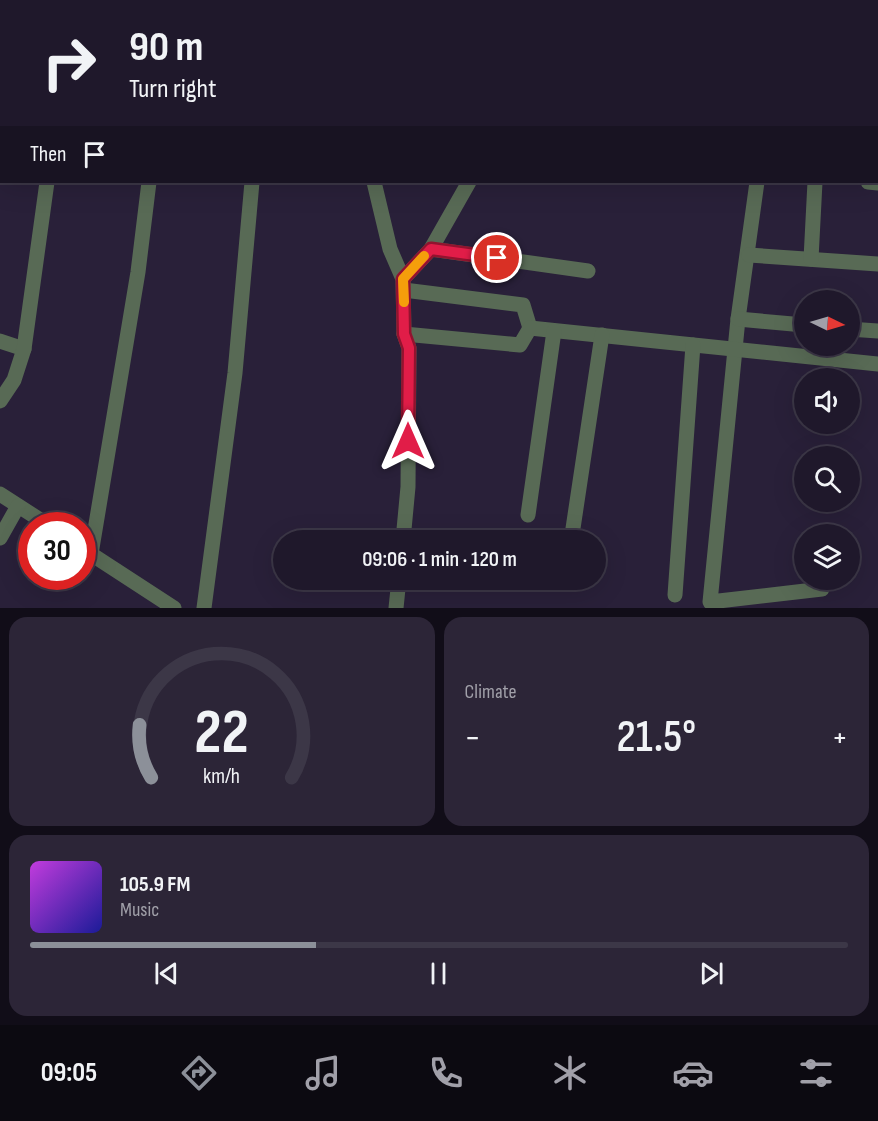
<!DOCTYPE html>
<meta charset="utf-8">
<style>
body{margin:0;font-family:"Sofia Sans Condensed",sans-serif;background:#2c2537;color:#f1f3f6;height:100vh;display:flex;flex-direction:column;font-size:22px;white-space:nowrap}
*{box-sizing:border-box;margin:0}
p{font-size:20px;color:#a1a0a9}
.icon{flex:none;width:33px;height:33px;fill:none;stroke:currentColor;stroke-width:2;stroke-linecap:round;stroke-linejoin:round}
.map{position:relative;height:608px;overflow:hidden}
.side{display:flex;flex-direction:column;gap:9px;padding:9px;background:#110d18;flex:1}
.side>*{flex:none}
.hud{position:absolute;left:0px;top:0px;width:879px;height:183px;box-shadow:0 6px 24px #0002,0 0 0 2px #3c3747;background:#1f182b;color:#f1f3f6;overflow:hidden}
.needle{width:39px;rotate:95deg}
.buttons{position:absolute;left:794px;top:290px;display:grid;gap:12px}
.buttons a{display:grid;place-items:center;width:66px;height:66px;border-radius:50%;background:#1f182b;box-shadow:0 6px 24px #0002,0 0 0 2px #3c3747;font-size:30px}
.speed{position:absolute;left:18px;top:512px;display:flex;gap:12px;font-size:30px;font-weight:700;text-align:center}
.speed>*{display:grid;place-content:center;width:78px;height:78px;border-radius:50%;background:#1f182b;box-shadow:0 6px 24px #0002,0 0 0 2px #3c3747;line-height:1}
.speed .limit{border:9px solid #d22;background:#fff;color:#111}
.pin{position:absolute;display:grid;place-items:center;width:51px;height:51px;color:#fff;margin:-26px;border:3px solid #fff;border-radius:50%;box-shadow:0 2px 6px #0007}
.me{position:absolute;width:66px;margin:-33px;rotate:0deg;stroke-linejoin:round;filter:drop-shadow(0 0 4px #0008)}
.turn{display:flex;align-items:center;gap:21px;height:126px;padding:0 30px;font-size:27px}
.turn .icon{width:78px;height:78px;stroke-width:2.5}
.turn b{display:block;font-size:42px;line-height:51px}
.then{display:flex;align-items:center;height:57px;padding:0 30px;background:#0003;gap:12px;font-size:22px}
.big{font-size:45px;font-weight:600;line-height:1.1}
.side .widget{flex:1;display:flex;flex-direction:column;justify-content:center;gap:9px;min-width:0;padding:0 21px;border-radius:18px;background:#2c2537}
.side .dial{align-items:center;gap:0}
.dial svg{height:156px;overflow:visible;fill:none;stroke:#3c3747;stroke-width:7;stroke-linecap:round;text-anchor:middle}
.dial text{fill:#f1f3f6;stroke:none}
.song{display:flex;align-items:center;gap:18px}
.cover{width:72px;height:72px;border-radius:9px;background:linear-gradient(135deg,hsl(290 70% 55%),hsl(240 70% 35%))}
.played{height:6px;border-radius:3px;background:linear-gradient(90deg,#8c9099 35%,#3c3747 35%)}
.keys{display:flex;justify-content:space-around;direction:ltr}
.heat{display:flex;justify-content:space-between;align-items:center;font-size:33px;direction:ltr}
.side .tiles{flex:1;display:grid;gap:9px;grid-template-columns:1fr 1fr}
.widget:last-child{grid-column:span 2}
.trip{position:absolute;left:273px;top:530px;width:333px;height:60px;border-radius:30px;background:#1f182b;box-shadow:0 6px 24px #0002,0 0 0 2px #3c3747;font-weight:600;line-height:60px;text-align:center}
.tab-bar{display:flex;height:96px;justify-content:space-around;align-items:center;background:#0c0a11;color:#a1a0a9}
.tab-bar .icon{width:42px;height:42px}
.tab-bar .current{color:#8c9099}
.tab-bar b{font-size:27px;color:#f1f3f6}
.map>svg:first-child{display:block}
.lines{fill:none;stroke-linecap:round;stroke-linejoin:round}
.minor{stroke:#586a55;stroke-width:15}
.route-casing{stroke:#92132f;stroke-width:15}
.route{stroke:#e11d48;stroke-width:10}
.slow{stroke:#f59e0b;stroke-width:10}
</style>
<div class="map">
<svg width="878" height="608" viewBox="0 0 878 608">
<rect width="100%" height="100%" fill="#292039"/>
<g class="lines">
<g class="minor">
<path d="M 274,0 L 275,2"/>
<path d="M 602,0 L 612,2"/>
<path d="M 65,2 L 65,0"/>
<path d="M 171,2 L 171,0"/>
<path d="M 379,2 L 379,0"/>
<path d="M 459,2 L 459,0"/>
<path d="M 749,2 L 749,0"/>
<path d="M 149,182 L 138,272 L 91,554 L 174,608"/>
<path d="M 374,182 L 390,249 L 403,279 L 404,334 L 409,348 L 408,487 L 403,540"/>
<path d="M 757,182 L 738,319 L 710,602 L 822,589"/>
<path d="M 868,182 L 878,183"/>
<path d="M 431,249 L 588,271"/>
<path d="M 749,255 L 878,264"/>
<path d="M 811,259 L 815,182"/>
<path d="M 403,279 L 431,249 L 469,182"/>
<path d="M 404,290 L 523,305 L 530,328"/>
<path d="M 738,319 L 804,325"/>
<path d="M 849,329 L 878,331"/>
<path d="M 404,334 L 520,345 L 530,328 L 878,364"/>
<path d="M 0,341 L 24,349"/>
<path d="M 0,401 L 14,380 L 24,349 L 47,182"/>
<path d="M 0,494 L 48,525"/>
<path d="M 528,515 L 554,331"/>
<path d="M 572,535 L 602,335"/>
<path d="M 0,538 L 18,506"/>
<path d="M 675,595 L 693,345"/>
<path d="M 204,608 L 235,373 L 252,182"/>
<path d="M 396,608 L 399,579"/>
</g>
</g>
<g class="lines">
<g class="route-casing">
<path id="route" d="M 408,441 L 409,348 L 404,334 L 403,279 L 431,249 L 497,258"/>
</g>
<use href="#route" class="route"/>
<path class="slow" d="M 404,302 L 403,279 L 424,256"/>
</g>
</svg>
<div class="buttons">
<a><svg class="needle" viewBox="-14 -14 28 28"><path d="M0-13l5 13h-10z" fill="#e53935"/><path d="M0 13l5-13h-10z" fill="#a1a0a9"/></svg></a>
<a><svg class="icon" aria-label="sound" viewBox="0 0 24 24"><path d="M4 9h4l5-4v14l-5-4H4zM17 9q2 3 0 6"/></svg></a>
<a><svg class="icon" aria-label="search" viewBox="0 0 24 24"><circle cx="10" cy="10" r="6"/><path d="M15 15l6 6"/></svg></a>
<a><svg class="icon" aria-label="layers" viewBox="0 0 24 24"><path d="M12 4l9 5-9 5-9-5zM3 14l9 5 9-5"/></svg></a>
</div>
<div class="speed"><div class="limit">30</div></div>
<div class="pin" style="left:497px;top:258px;background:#d93025"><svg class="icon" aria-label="arrive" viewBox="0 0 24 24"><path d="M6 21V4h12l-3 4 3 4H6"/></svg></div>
<svg class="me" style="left:408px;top:441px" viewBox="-20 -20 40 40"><path d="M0-17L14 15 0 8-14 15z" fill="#e11d48" stroke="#fff" stroke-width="4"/></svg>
<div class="trip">09:06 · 1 min · 120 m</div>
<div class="hud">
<div class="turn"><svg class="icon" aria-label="right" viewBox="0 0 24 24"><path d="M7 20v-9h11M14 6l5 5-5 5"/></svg><div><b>90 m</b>Turn right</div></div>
<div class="then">Then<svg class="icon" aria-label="arrive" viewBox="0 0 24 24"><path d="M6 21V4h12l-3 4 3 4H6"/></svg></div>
</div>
</div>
<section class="side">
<div class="tiles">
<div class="widget dial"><svg viewBox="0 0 100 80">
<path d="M14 69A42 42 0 1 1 86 69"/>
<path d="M14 69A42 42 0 0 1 8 42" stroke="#8c9099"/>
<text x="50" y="56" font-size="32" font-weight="700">22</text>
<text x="50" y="72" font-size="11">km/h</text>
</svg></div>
<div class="widget"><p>Climate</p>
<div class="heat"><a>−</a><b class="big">21.5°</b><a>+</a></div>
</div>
<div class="widget">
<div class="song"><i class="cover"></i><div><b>105.9 FM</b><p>Music</p></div></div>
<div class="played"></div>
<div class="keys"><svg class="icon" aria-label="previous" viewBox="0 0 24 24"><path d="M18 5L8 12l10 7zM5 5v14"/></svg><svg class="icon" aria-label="pause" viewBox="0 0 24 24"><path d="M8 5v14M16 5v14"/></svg><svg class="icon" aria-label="next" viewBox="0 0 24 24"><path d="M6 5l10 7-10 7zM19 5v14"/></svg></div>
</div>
</div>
</section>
<nav class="tab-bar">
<b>09:05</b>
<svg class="icon current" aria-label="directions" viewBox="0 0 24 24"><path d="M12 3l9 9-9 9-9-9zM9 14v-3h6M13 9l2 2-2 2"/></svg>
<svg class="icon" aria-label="music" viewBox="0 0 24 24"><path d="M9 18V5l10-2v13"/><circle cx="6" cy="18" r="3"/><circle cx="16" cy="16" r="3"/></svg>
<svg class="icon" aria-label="phone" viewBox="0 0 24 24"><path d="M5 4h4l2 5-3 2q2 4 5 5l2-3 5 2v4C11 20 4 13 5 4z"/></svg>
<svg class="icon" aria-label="climate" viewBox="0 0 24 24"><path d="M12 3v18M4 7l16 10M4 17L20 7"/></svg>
<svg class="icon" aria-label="car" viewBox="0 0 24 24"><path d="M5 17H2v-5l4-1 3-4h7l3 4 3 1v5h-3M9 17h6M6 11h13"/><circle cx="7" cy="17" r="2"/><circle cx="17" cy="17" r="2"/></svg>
<svg class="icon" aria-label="filters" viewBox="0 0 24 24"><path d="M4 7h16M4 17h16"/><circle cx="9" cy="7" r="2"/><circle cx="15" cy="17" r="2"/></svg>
</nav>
